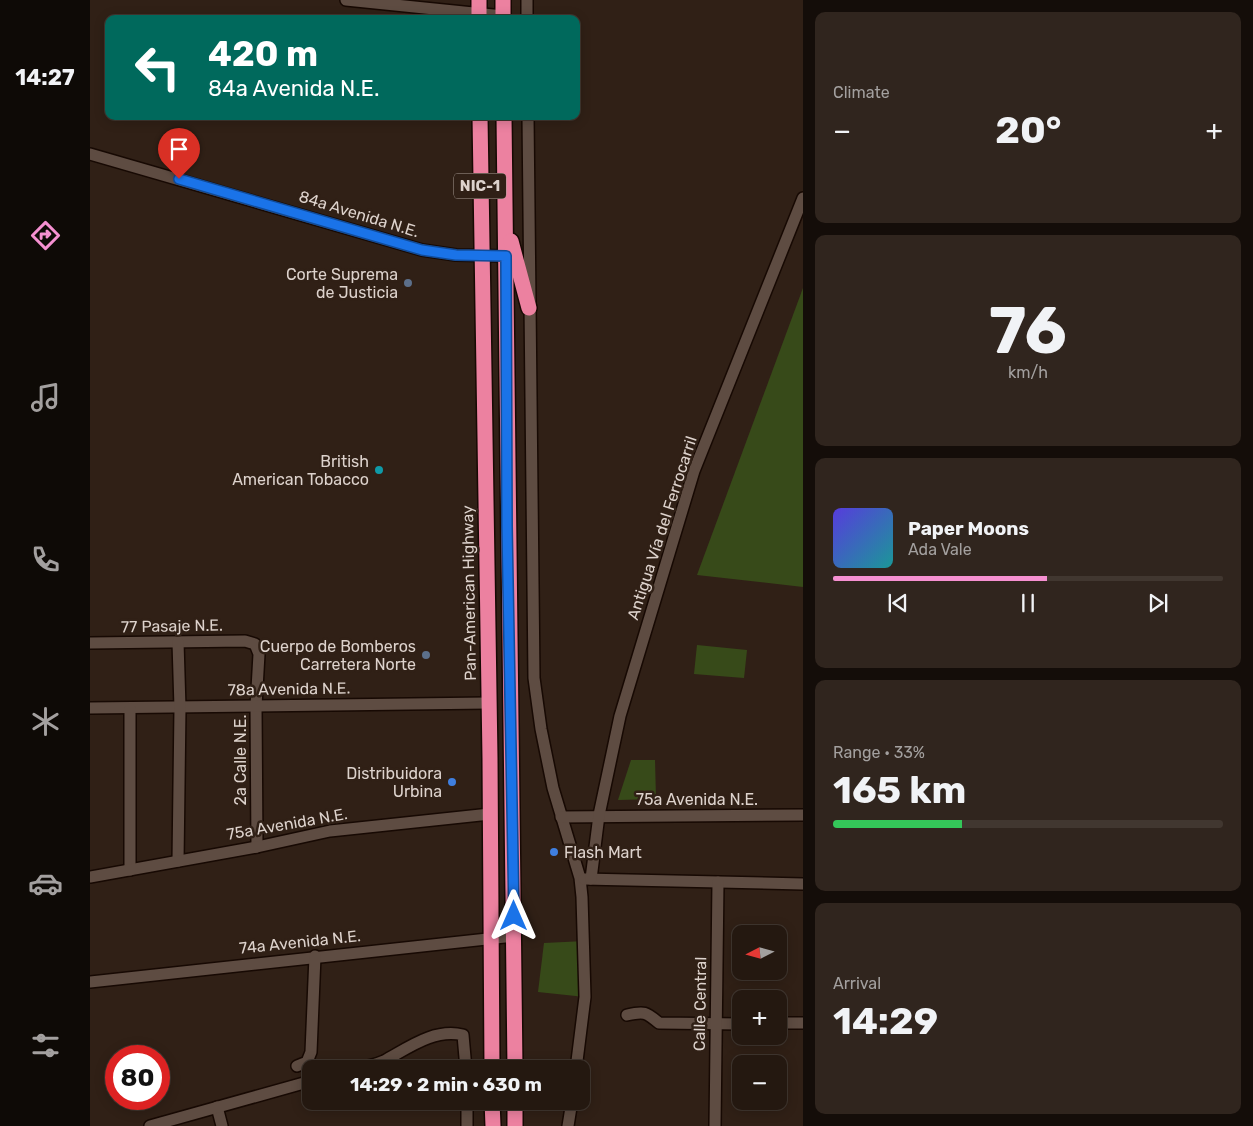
<!DOCTYPE html>
<meta charset="utf-8">
<style>
body{margin:0;font-family:Rubik,sans-serif;background:#30251e;color:#f1f3f6;height:100vh;display:flex;flex-direction:column;font-size:19px;white-space:nowrap}
*{box-sizing:border-box;margin:0}
p{font-size:16px;color:#a3a09f}
.icon{flex:none;width:28px;height:28px;fill:none;stroke:currentColor;stroke-width:2;stroke-linecap:round;stroke-linejoin:round}
.map{position:relative;flex:1;overflow:hidden}
.panel{display:flex;flex-direction:column;gap:12px;padding:12px;background:#140d09;width:450px}
.panel>*{flex:none}
.hud{position:absolute;left:15px;top:15px;width:475px;height:105px;border-radius:10px;box-shadow:0 2px 12px #0003,0 0 0 1px #413730;background:#00695c;color:#fff;overflow:hidden}
.needle{width:32px;rotate:264deg}
.fabs{position:absolute;left:642px;top:925px;display:grid;gap:10px}
.fabs a{display:grid;place-items:center;width:55px;height:55px;border-radius:10px;background:#241810;box-shadow:0 2px 12px #0003,0 0 0 1px #413730;font-size:25px}
.speed{position:absolute;left:15px;top:1045px;display:flex;gap:10px;font-size:25px;font-weight:700;text-align:center}
.speed>*{display:grid;place-content:center;width:65px;height:65px;border-radius:50%;background:#241810;box-shadow:0 2px 12px #0003,0 0 0 1px #413730;line-height:1}
.speed .limit{border:8px solid #d22;background:#fff;color:#111}
.pin{position:absolute;display:grid;place-items:center;width:42px;height:42px;color:#fff;margin:-51px -21px;border-radius:50% 50% 50% 0;rotate:-45deg;box-shadow:0 0 5px #0007}
.pin .icon{rotate:45deg}
.me{position:absolute;width:55px;margin:-28px;rotate:0deg;stroke-linejoin:round;filter:drop-shadow(0 0 4px #0008)}
.turn{display:flex;align-items:center;gap:18px;height:105px;padding:0 20px;font-size:22px}
.turn .icon{width:65px;height:65px;stroke-width:2.5}
.turn b{display:block;font-size:35px;line-height:42px}
.big{font-size:38px;font-weight:700;line-height:1.1}
.panel .widget{flex:1;display:flex;flex-direction:column;justify-content:center;gap:8px;min-width:0;padding:0 18px;border-radius:10px;background:#30251e}
.panel .dial{align-items:center;gap:0}
.dial b{font-size:65px;line-height:1}
.song{display:flex;align-items:center;gap:15px}
.cover{width:60px;height:60px;border-radius:8px;background:linear-gradient(135deg,hsl(250 70% 55%),hsl(180 70% 35%))}
.played{height:5px;border-radius:2px;background:linear-gradient(90deg,#f590d1 55%,#413730 55%)}
.keys{display:flex;justify-content:space-around;direction:ltr}
.heat{display:flex;justify-content:space-between;align-items:center;font-size:28px;direction:ltr}
.charge{height:8px;border-radius:4px;background:linear-gradient(90deg,#34c759 33%,#413730 0)}
.trip{position:absolute;left:212px;top:1060px;width:288px;height:50px;border-radius:10px;background:#241810;box-shadow:0 2px 12px #0003,0 0 0 1px #413730;font-weight:700;line-height:50px;text-align:center}
main{display:flex;flex:1;min-height:0}
.menu{display:flex;flex-direction:column;width:90px;justify-content:space-around;align-items:center;background:#0e0a06;color:#a3a09f}
.menu .icon{width:35px;height:35px}
.menu .selected{color:#f590d1}
.menu b{font-size:22px;color:#f1f3f6}
.map>svg:first-child{display:block}
.green{fill:#374a19}
.lines{fill:none;stroke-linecap:round;stroke-linejoin:round}
.minor-casing{stroke:#170903;stroke-width:14}
.highway-casing{stroke:#170903;stroke-width:18}
.minor{stroke:#5e4c42;stroke-width:11}
.highway{stroke:#ec81a0;stroke-width:15}
.route-casing{stroke:#114b97;stroke-width:12}
.route{stroke:#1a73e8;stroke-width:9}
.service-dot{fill:#5c6f8a;stroke:#302016;stroke-width:2}
.culture-dot{fill:#0f9aa8;stroke:#302016;stroke-width:2}
.shop-dot{fill:#3f7fe0;stroke:#302016;stroke-width:2}
.labels{text-anchor:middle;dominant-baseline:central;stroke-width:5;stroke-linejoin:round;paint-order:stroke}
.shield{fill:#302016;stroke:#a99d95;stroke-width:1}
.shield-label{font-size:15px;font-weight:bold;fill:#ddd2cc}
.street-label{font-size:16px;fill:#ddd2cc;stroke:#302016}
.poi-label{font-size:16px;fill:#ddd2cc;stroke:#302016;text-anchor:end}
</style>
<main>
<nav class="menu">
<b>14:27</b>
<svg class="icon selected" aria-label="directions" viewBox="0 0 24 24"><path d="M12 3l9 9-9 9-9-9zM9 14v-3h6M13 9l2 2-2 2"/></svg>
<svg class="icon" aria-label="music" viewBox="0 0 24 24"><path d="M9 18V5l10-2v13"/><circle cx="6" cy="18" r="3"/><circle cx="16" cy="16" r="3"/></svg>
<svg class="icon" aria-label="phone" viewBox="0 0 24 24"><path d="M5 4h4l2 5-3 2q2 4 5 5l2-3 5 2v4C11 20 4 13 5 4z"/></svg>
<svg class="icon" aria-label="climate" viewBox="0 0 24 24"><path d="M12 3v18M4 7l16 10M4 17L20 7"/></svg>
<svg class="icon" aria-label="car" viewBox="0 0 24 24"><path d="M5 17H2v-5l4-1 3-4h7l3 4 3 1v5h-3M9 17h6M6 11h13"/><circle cx="7" cy="17" r="2"/><circle cx="17" cy="17" r="2"/></svg>
<svg class="icon" aria-label="filters" viewBox="0 0 24 24"><path d="M4 7h16M4 17h16"/><circle cx="9" cy="7" r="2"/><circle cx="15" cy="17" r="2"/></svg>
</nav>
<div class="map">
<svg width="713" height="1126" viewBox="0 0 713 1126">
<rect width="100%" height="100%" fill="#302016"/>
<g class="green">
<path d="M 713,288 L 713,587 L 607,575 Z"/>
<path d="M 607,645 L 657,650 L 654,678 L 604,674 Z"/>
<path d="M 541,760 L 565,760 L 566,799 L 528,800 Z"/>
<path d="M 495,941 L 495,997 L 448,992 L 454,943 Z"/>
</g>
<g class="lines">
<g class="minor-casing">
<g id="minor">
<path d="M 256,0 L 413,16"/>
<path d="M 437,0 L 437,19"/>
<path d="M 438,116 L 444,678 L 451,729 L 463,788 L 490,878 L 492,897 L 495,997 L 486,1069"/>
<path d="M 0,154 L 332,250 L 366,255 L 416,256"/>
<path d="M 0,643 L 155,641 L 165,644 L 169,654 L 166,706 L 167,847"/>
<path d="M 0,708 L 398,703"/>
<path d="M 471,817 L 713,815"/>
<path d="M 88,861 L 90,708 L 88,642"/>
<path d="M 40,870 L 40,709"/>
<path d="M 0,877 L 167,847 L 240,831 L 400,814"/>
<path d="M 494,879 L 713,884"/>
<path d="M 501,879 L 509,815 L 530,716 L 604,471 L 713,198"/>
<path d="M 0,982 L 424,936"/>
<path d="M 537,1015 C 554,1011 556,1012 569,1023 L 651,1024"/>
<path d="M 689,1023 L 713,1023"/>
<path d="M 207,1066 L 217,1062 L 221,1052 L 225,956"/>
<path d="M 267,1069 C 276,1066 286,1065 294,1061 C 318,1048 344,1028 373,1035 L 376,1069"/>
<path d="M 377,1101 L 377,1126"/>
<path d="M 127,1107 L 132,1126"/>
<path d="M 60,1126 L 221,1081"/>
<path d="M 478,1126 L 482,1101"/>
<path d="M 625,1126 L 628,882"/>
</g>
</g>
<g class="highway-casing">
<g id="highway">
<path d="M 389,0 L 389,19"/>
<path d="M 413,0 L 413,19"/>
<path d="M 390,116 L 400,758 L 402,1069"/>
<path d="M 414,116 L 425,1069"/>
<path d="M 421,241 L 439,308"/>
<path d="M 402,1101 L 403,1126"/>
<path d="M 425,1101 L 425,1126"/>
</g>
</g>
<use href="#minor" class="minor"/>
<use href="#highway" class="highway"/>
</g>
<g class="lines">
<g class="route-casing">
<path id="route" d="M 89,179 L 332,250 L 366,255 L 416,256 L 417,526 L 424,916"/>
</g>
<use href="#route" class="route"/>
</g>
<g class="service-dot">
<circle cx="318" cy="283" r="5"/>
<circle cx="336" cy="655" r="5"/>
</g>
<circle class="culture-dot" cx="289" cy="470" r="5"/>
<g class="shop-dot">
<circle cx="362" cy="782" r="5"/>
<circle cx="464" cy="852" r="5"/>
</g>
<g class="labels">
<rect class="shield" x="364" y="173.5" width="52" height="25" rx="4"/>
<g class="shield-label">
<text x="390" y="186">NIC-1</text>
</g>
<g class="street-label">
<text transform="translate(269 214) rotate(17)">84a Avenida N.E.</text>
<text transform="translate(572 528) rotate(-72)">Antigua Vía del Ferrocarril</text>
<text transform="translate(379 593) rotate(-91)">Pan-American Highway</text>
<text transform="translate(82 626) rotate(-1)">77 Pasaje N.E.</text>
<text transform="translate(199 689) rotate(-1)">78a Avenida N.E.</text>
<text transform="translate(150 760) rotate(-90)">2a Calle N.E.</text>
<text x="607" y="799">75a Avenida N.E.</text>
<text transform="translate(197 824) rotate(-10)">75a Avenida N.E.</text>
<text transform="translate(210 942) rotate(-6)">74a Avenida N.E.</text>
<text transform="translate(610 1004) rotate(-89)">Calle Central</text>
</g>
<g class="poi-label">
<text x="308" y="274">Corte Suprema<tspan x="308" dy="18">de Justicia</tspan></text>
<text x="279" y="461">British<tspan x="279" dy="18">American Tobacco</tspan></text>
<text x="326" y="646">Cuerpo de Bomberos<tspan x="326" dy="18">Carretera Norte</tspan></text>
<text x="352" y="773">Distribuidora<tspan x="352" dy="18">Urbina</tspan></text>
<text x="474" y="852" text-anchor="start">Flash Mart</text>
</g>
</g>
</svg>
<div class="fabs">
<a><svg class="needle" viewBox="-14 -14 28 28"><path d="M0-13l5 13h-10z" fill="#e53935"/><path d="M0 13l5-13h-10z" fill="#a3a09f"/></svg></a>
<a>+</a>
<a>−</a>
</div>
<div class="speed"><div class="limit">80</div></div>
<div class="pin" style="left:89px;top:179px;background:#d93025"><svg class="icon" aria-label="arrive" viewBox="0 0 24 24"><path d="M6 21V4h12l-3 4 3 4H6"/></svg></div>
<svg class="me" style="left:424px;top:916px" viewBox="-20 -20 40 40"><path d="M0-17L14 15 0 8-14 15z" fill="#1a73e8" stroke="#fff" stroke-width="4"/></svg>
<div class="trip">14:29 · 2 min · 630 m</div>
<div class="hud">
<div class="turn"><svg class="icon" aria-label="left" viewBox="0 0 24 24"><path d="M17 20v-9H6M10 6l-5 5 5 5"/></svg><div><b>420 m</b>84a Avenida N.E.</div></div>
</div>
</div>
<section class="panel">
<div class="widget"><p>Climate</p>
<div class="heat"><a>−</a><b class="big">20°</b><a>+</a></div>
</div>
<div class="widget dial"><b>76</b><p>km/h</p></div>
<div class="widget">
<div class="song"><i class="cover"></i><div><b>Paper Moons</b><p>Ada Vale</p></div></div>
<div class="played"></div>
<div class="keys"><svg class="icon" aria-label="previous" viewBox="0 0 24 24"><path d="M18 5L8 12l10 7zM5 5v14"/></svg><svg class="icon" aria-label="pause" viewBox="0 0 24 24"><path d="M8 5v14M16 5v14"/></svg><svg class="icon" aria-label="next" viewBox="0 0 24 24"><path d="M6 5l10 7-10 7zM19 5v14"/></svg></div>
</div>
<div class="widget"><p>Range · 33%</p><b class="big">165 km</b><div class="charge"></div></div>
<div class="widget"><p>Arrival</p><b class="big">14:29</b></div>
</section>
</main>
